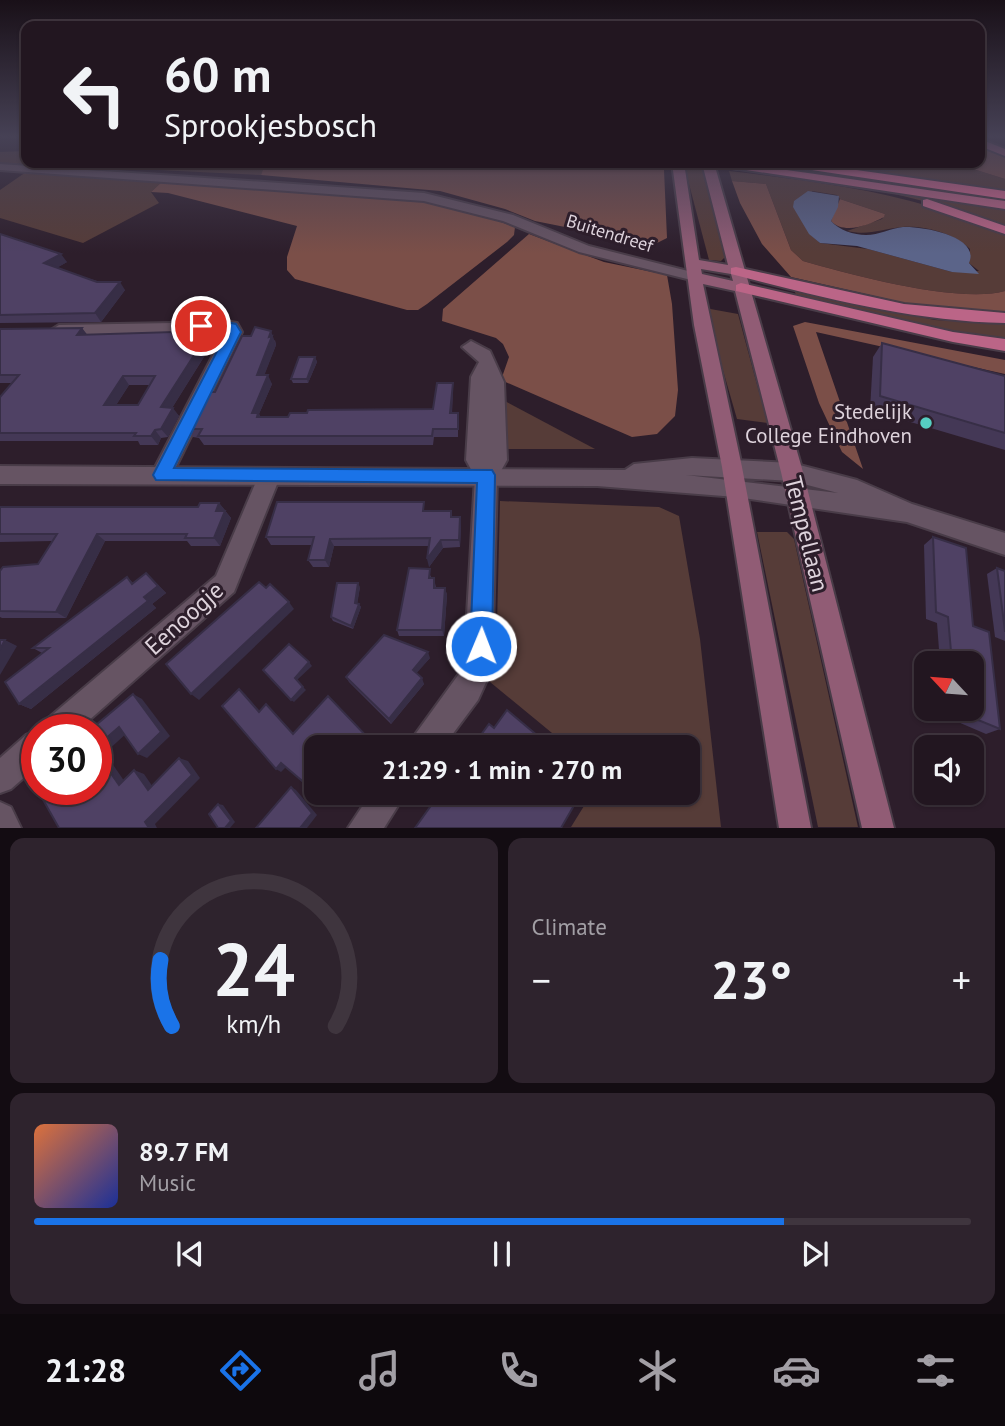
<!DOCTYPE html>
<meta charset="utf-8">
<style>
body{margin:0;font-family:"PT Sans",sans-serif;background:#2e232d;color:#f1f3f6;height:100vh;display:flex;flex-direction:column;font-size:26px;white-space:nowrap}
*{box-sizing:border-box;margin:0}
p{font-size:23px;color:#a29fa5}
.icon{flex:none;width:38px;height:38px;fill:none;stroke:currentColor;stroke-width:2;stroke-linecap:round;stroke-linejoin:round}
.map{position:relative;height:828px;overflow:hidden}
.side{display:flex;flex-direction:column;gap:10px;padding:10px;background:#130c12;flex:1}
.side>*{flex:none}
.guide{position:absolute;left:21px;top:21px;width:964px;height:147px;border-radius:14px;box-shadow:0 2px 5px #0004,0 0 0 2px #3f353e;background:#221620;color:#f1f3f6;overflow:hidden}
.needle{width:46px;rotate:296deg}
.buttons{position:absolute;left:914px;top:651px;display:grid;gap:14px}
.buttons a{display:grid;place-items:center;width:70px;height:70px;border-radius:14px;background:#221620;box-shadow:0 2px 5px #0004,0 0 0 2px #3f353e;font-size:35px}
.speed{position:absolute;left:21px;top:714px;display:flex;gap:14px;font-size:35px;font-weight:700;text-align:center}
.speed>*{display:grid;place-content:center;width:91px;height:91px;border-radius:50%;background:#221620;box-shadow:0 2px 5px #0004,0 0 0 2px #3f353e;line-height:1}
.speed .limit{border:10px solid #d22;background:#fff;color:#111}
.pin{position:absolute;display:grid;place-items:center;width:60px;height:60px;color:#fff;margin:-30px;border:4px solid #fff;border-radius:50%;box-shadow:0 2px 7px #0007}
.me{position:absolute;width:77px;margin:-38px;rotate:1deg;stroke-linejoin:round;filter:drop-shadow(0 0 5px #0008)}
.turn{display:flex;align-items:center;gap:24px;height:147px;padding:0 28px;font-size:32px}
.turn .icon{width:91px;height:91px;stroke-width:2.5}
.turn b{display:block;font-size:49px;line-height:60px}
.big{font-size:52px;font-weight:600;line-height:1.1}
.side .card{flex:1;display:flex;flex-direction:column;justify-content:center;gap:10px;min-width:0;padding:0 24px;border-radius:14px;background:#2e232d}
.side .dial{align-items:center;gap:0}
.dial svg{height:182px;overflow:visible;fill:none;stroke:#3f353e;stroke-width:7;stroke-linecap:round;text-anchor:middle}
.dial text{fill:#f1f3f6;stroke:none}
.song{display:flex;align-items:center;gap:21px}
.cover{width:84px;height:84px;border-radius:10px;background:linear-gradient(135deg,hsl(20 70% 55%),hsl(230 70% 35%))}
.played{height:7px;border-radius:4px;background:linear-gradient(90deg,#1a73e8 80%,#3f353e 80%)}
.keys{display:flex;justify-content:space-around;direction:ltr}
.heat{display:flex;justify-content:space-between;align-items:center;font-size:38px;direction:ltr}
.side .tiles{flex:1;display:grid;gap:10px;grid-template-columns:1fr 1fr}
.card:last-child{grid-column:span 2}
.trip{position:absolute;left:304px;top:735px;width:396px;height:70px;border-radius:14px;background:#221620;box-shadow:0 2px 5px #0004,0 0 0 2px #3f353e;font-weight:600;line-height:70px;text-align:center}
.menu{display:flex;height:112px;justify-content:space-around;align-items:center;background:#0e090d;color:#a29fa5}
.menu .icon{width:49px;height:49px}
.menu .active{color:#1a73e8}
.menu b{font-size:32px;color:#f1f3f6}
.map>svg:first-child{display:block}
.green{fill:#563c38;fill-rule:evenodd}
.forest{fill:#7b4f48}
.water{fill:#5b6489}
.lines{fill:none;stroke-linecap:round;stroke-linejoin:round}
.minor-casing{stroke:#493c48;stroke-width:4}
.tertiary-casing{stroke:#493c48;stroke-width:4}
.secondary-casing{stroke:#493c48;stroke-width:4}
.primary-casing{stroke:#493c48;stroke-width:4}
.trunk-casing{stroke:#493c48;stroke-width:4}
.minor{fill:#665463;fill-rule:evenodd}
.tertiary{fill:#665463;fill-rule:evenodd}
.secondary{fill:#915c75;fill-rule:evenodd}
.primary{fill:#bb6587;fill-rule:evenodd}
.trunk{fill:#d86a93;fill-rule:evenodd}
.wall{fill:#443856;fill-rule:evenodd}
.shaded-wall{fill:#372e46}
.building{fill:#4f4164;stroke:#372e46;stroke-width:2;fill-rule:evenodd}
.route{fill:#1a73e8;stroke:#114b97;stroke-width:2}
.poi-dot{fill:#56cec2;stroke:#2d1e2b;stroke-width:2.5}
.labels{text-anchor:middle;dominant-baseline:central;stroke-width:6;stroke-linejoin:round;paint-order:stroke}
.far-street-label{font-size:18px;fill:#ded3dc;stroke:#2d1e2b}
.poi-label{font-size:21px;fill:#ded3dc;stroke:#2d1e2b;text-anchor:end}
.near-street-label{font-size:24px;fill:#ded3dc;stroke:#2d1e2b}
</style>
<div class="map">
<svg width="1005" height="828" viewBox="0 0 1005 828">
<rect width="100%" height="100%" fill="#2d1e2b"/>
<g class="green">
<path d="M 26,151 L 26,163 L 163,163 L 265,167 L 261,175 L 33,164 L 27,167 L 0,166 L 0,152 Z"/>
<path d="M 920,163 L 954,163 L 1005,179 L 1005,192 L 855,168 Z"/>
<path d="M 684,165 L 702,167 L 726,256 L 721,261 L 709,260 Z"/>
<path d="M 729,171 C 796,179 864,187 929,206 C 955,214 980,224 1005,233 L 1005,291 C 960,304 851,275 803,261 L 791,250 L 766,184 L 732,181 ZM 812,191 L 837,195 L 840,199 L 885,214 L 882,219 L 847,231 C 869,236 881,229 902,227 C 923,225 955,233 970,249 L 969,263 L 979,271 L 952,272 L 868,249 L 820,243 L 809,233 Z"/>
<path d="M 26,172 L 164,180 L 151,192 L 159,203 L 83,243 L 0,218 L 0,190 Z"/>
<path d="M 879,190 L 1005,208 L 1005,228 L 959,210 Z"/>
<path d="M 794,290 L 935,320 L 1005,323 L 1005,341 L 953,333 L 797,297 Z"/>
<path d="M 705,308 L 738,314 L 759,392 L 775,424 L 737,419 Z"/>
<path d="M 501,399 L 595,449 L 501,449 Z"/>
<path d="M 500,501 L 659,507 L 679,516 L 700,639 L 721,827 L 571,827 L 592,793 L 688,793 L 688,747 L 569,747 L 490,682 L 496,666 Z"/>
<path d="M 757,532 L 787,532 L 794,539 L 858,827 L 818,827 Z"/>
</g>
<g class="forest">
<path d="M 980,144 L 1005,155 L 1005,179 L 954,163 L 980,163 Z"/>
<path d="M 163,163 L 598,163 L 664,170 L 667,238 L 655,244 L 645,243 L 535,221 L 505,209 L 440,191 L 261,175 L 264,167 Z"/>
<path d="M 164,180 L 410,198 L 481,215 L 515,227 L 514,235 L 507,242 L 427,304 L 418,310 L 407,310 L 295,279 L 287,270 L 287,257 L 297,226 L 168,193 L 151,192 Z"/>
<path d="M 732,181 L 766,184 L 791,250 L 803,261 C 851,275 960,304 1005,291 L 1005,313 L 923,307 L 791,277 L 762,244 L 740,203 Z"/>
<path d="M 840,199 L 885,214 L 884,217 C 869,225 844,235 831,221 Z"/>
<path d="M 529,234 L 604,262 L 667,275 L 672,304 L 678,390 L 675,416 L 657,434 L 632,437 L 501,380 L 509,357 L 503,344 L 496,338 L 442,321 L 443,309 Z"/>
<path d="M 805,322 L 1005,360 L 1005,374 L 816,332 L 863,469 L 842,452 L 819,403 L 793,326 Z"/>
</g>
<path class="water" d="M 808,191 L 839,196 L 838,207 L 831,221 C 839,230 854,235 866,235 C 879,235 891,228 903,227 C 922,226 981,236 969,263 L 979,274 L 952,272 L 857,246 L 820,243 L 809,234 L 793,207 L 794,201 Z"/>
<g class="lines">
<g class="minor-casing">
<g id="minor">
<path d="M 0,164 L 424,193 L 513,215 L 589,246 L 700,274 L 702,277 L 695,281 L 579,252 L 503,221 L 424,201 L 0,170 Z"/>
<path d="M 231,322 L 237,323 L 242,332 L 169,481 L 162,484 L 155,481 L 151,475 L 225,332 L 59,335 L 51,330 L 59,325 Z"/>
<path d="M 471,341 L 490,351 L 504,382 L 507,460 L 497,478 L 492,669 L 478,700 L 443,747 L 410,747 L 414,736 L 464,667 L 475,477 L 466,460 L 471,377 L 479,362 L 462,347 Z"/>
<path d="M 269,468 L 277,471 L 280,477 L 234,592 L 78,730 L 41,730 L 46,720 L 216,576 L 258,477 L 261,471 Z"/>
<path d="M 37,731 L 37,766 L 11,789 L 0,793 L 0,758 L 26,735 Z"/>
<path d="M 371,793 L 406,793 L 384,828 L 348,828 Z"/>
<path d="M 0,802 L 11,807 L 21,828 L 0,828 Z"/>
</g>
</g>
<g class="tertiary-casing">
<path id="tertiary" d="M 692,458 L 792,463 L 857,480 L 912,504 L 1005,533 L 1005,555 L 907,522 L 736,497 L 597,486 L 0,484 L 0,466 L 625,470 L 634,464 ZM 686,475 L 792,481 L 838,493 Z"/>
</g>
<g class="secondary-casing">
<path id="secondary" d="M 672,163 L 684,163 L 699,260 L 728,265 L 702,163 L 714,163 L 803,472 L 894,828 L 862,828 L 781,472 L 735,291 L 703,284 L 742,467 L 811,828 L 779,828 L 722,467 L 694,325 ZM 701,269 L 731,274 L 733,281 L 702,274 Z"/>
</g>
<g class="primary-casing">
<g id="primary">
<path d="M 980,139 L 1005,149 L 1005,156 L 980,146 Z"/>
<path d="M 738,163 L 1005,201 L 1005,209 L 733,168 L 733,164 Z"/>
<path d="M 927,199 L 1005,226 L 1005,234 L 923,206 L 923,200 Z"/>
<path d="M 736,267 L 904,304 L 1005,313 L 1005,323 C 911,321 821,297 731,274 L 731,268 Z"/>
<path d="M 741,283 L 953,332 L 1005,339 L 1005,351 L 953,342 L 736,291 L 736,285 Z"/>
</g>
</g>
<g class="trunk-casing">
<g id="trunk">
<path d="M 705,163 L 738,163 L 743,166 L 737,169 Z"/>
<path d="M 780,163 L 807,163 L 1005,191 L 1005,199 L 785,166 Z"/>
<path d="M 870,163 L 914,163 C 904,169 875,172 865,166 Z"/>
</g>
</g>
<use href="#minor" class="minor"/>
<use href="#tertiary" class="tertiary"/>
<use href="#secondary" class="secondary"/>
<use href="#primary" class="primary"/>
<use href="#trunk" class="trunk"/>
</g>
<g class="wall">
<path d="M 0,234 L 67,262 L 56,268 L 125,290 L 101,322 L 0,323 Z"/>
<path d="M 82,328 L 87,335 L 206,331 L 212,344 L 172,408 L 179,416 L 168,437 L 161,438 L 158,445 L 140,445 L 138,441 L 0,441 L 0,397 L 12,383 L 0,383 L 0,329 ZM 129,385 L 150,385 L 138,405 L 116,405 Z"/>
<path d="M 275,340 L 276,345 L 264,375 L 272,384 L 259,414 L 261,417 L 288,417 L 307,413 L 433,409 L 453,391 L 452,413 L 458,413 L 458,437 L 434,437 L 433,445 L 204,445 L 199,438 L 193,437 L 188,429 L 215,392 Z"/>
<path d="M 882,343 L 1005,376 L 1005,450 L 870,410 L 873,357 Z"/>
<path d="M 315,357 L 317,362 L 308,383 L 293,383 L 291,379 Z"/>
<path d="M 219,503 L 231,518 L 220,546 L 191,546 L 187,541 L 105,541 L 66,618 L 2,618 L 0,617 L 0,571 L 38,564 L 52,541 L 0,542 L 0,507 L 198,507 Z"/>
<path d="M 426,511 L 452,517 L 461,525 L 460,547 L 443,548 L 429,567 L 429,546 L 334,546 L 329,567 L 313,567 L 308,560 L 312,545 L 271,545 L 266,537 Z"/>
<path d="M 933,537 L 973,626 L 1000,729 L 986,734 L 944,716 L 944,709 L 971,709 L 971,663 L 940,663 L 937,623 L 926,619 L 924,545 Z"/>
<path d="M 997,568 L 1005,571 L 1005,641 L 995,637 L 987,574 Z"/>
<path d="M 146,573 L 166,593 L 152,604 L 156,608 L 31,709 L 19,704 L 42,653 L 33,648 L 127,577 L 133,583 Z"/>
<path d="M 431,575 L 431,578 L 434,578 L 436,588 L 445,588 L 447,595 L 444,636 L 399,636 L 397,630 Z"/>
<path d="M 360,587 L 357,603 L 361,607 L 353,629 L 333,621 L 331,617 Z"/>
<path d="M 430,658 L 416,673 L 424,684 L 391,724 L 349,682 L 346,677 Z"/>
</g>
<g class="shaded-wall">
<path d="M 61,254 L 67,262 L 50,272 L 44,263 Z"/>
<path d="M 120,282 L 125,290 L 101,322 L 95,313 Z"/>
<path d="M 82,328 L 89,337 L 77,335 Z"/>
<path d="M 206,331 L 212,344 L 167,416 L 161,407 Z"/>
<path d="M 271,331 L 276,345 L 261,384 L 257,375 Z"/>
<path d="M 315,357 L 317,362 L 308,383 L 307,379 Z"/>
<path d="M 268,375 L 272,384 L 259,414 L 263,421 L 252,413 Z"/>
<path d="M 123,376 L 129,385 L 111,413 L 104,405 Z"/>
<path d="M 453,383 L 453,391 L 451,421 L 450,413 Z"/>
<path d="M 173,408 L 179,416 L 168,437 L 161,429 Z"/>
<path d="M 155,430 L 161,438 L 158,445 L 151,436 Z"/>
<path d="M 219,503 L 225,510 L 216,511 Z"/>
<path d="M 225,511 L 231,518 L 220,546 L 214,538 Z"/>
<path d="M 460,517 L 461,525 L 460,547 L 459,540 Z"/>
<path d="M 97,534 L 105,541 L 66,618 L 56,612 Z"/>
<path d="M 330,539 L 334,546 L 329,567 L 325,560 Z"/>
<path d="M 441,540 L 443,548 L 429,567 L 427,559 Z"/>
<path d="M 146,573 L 166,593 L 152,604 L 156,608 L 31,709 L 19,704 L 144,597 Z"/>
<path d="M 358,583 L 360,587 L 357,606 L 355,603 Z"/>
<path d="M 445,588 L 447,595 L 444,636 L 442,630 Z"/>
<path d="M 289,602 L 294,609 L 199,700 L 191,694 Z"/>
<path d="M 359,604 L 361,607 L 353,629 L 351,626 Z"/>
<path d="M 5,640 L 17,646 L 0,675 L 0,649 Z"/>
<path d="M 428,652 L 430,658 L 415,675 L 413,670 Z"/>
<path d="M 309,662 L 312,666 L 297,680 L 295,678 Z"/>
<path d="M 422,678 L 424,684 L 391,724 L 389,719 Z"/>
<path d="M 303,687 L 306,690 L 294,702 L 291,700 Z"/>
<path d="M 239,689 L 245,694 L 264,716 L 259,712 Z"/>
<path d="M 133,694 L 142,699 L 170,736 L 147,758 L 138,754 Z"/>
<path d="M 119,727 L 129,731 L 105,753 L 129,788 L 119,785 L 96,752 L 96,747 Z"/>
<path d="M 371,741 L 374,745 L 372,747 L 366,747 Z"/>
<path d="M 179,758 L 188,761 L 200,778 L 155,824 L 157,828 L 149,828 L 145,822 Z"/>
<path d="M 281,763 L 287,766 L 281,772 L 276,769 Z"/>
<path d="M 134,770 L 144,774 L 157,793 L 148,790 Z"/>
<path d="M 317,773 L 317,781 L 311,788 L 307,785 Z"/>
<path d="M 291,787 L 296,790 L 317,815 L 307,828 L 300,828 Z"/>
<path d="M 218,804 L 223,805 L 235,822 L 230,828 L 225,828 Z"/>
</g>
<g class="building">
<path d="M 0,234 L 61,254 L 44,263 L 97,282 L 120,282 L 95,313 L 0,315 Z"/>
<path d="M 255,327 L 271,331 L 269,337 L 272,336 L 257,375 L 268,375 L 252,413 L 258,413 L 257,417 L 288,417 L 290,413 L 307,413 L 308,410 L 433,409 L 437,383 L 453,383 L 450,413 L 458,413 L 458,429 L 433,429 L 432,436 L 198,436 L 202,429 L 188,429 L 209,392 L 215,392 L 242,336 L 251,336 Z"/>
<path d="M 82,328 L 77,335 L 206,331 L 203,335 L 207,335 L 161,407 L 173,408 L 161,429 L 155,430 L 151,436 L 134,436 L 136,433 L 0,433 L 0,397 L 19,375 L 0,375 L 0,329 ZM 123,376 L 155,376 L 138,405 L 104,405 Z"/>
<path d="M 882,343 L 1005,376 L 1005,433 L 880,396 Z"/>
<path d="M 299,357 L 315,357 L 307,379 L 291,379 Z"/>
<path d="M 277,502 L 424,502 L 423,511 L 451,511 L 451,517 L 460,517 L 459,540 L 441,540 L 427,559 L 430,538 L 330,539 L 325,560 L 308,560 L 314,537 L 266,537 Z"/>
<path d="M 200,503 L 219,503 L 216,511 L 225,511 L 214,538 L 185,538 L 187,534 L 97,534 L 56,612 L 0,611 L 0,571 L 3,567 L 38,564 L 57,534 L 0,534 L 0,507 L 198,507 Z"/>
<path d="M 933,537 L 966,548 L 973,626 L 989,632 L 1000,729 L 956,711 L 956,709 L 971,709 L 971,663 L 952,663 L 948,617 L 936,612 Z"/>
<path d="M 409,568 L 430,569 L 429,578 L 434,578 L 434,588 L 445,588 L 442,630 L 397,630 Z"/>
<path d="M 997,568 L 1005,571 L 1005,632 L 1005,631 Z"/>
<path d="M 146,573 L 158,586 L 144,597 L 148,601 L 19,704 L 5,682 L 49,648 L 33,648 L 127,577 L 132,584 Z"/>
<path d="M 259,582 L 266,588 L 270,584 L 289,602 L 191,694 L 166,664 Z"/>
<path d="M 337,583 L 358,583 L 355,603 L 359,604 L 351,626 L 331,617 Z"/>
<path d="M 384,635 L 428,652 L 413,670 L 422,678 L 389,719 L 346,677 Z"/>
<path d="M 0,640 L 5,640 L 0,649 Z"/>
<path d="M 289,644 L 309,662 L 295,678 L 303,687 L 291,700 L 263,670 Z"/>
<path d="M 239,689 L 259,712 L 266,704 L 293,734 L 328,696 L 371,741 L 366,747 L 317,747 L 317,773 L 307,785 L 281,763 L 276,769 L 222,706 Z"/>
<path d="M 133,694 L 161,732 L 138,754 L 119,727 L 96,747 L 96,730 L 90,730 Z"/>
<path d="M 507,710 L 551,747 L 472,747 L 489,724 L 494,728 Z"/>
<path d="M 96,752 L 119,785 L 134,770 L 148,790 L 179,758 L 192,775 L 145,822 L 149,828 L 59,828 L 37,789 L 96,789 Z"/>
<path d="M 37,774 L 37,789 L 31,779 Z"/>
<path d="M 291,787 L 312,813 L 300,828 L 256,828 Z"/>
<path d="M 440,793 L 566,793 L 576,802 L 561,828 L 415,828 Z"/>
<path d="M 218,804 L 231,821 L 225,828 L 218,828 L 209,814 Z"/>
</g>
<linearGradient id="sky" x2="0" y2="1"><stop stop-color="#191018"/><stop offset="0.54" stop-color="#464155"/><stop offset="1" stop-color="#464155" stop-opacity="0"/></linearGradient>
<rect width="1005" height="253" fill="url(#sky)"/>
<path class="route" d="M 222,321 L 236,324 L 241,332 L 174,468 L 492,470 L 495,475 L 492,646 L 489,654 L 481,657 L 473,654 L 470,646 L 477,483 L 156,480 L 153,475 L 227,332 L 201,330 L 194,326 L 201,322 Z"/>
<circle class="poi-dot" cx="926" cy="423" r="7"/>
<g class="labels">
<g class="far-street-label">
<text transform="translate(610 233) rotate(17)">Buitendreef</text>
</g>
<g class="poi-label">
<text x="912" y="411">Stedelijk<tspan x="912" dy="24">College Eindhoven</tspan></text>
</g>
<g class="near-street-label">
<text transform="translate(807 534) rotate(76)">Tempellaan</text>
<text transform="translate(184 618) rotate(-42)">Eenoogje</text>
</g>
</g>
</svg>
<div class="buttons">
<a><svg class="needle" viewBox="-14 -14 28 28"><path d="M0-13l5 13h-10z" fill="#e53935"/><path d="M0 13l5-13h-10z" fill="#a29fa5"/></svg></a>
<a><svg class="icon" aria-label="sound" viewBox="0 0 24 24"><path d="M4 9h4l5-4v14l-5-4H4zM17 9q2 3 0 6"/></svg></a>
</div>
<div class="speed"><div class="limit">30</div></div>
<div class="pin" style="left:201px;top:326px;background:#d93025"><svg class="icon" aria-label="arrive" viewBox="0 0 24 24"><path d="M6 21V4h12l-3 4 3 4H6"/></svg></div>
<svg class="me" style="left:481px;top:646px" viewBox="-20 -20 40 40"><circle r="17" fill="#1a73e8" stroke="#fff" stroke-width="3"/><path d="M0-11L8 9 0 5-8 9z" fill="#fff"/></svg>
<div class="trip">21:29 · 1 min · 270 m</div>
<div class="guide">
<div class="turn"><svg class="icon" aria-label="left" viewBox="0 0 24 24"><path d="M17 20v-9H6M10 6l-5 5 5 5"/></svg><div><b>60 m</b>Sprookjesbosch</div></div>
</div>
</div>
<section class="side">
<div class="tiles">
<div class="card dial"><svg viewBox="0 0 100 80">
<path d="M14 69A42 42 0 1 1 86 69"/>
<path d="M14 69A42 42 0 0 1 9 40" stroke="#1a73e8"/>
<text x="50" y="56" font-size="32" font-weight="700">24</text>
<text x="50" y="72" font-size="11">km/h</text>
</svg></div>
<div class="card"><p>Climate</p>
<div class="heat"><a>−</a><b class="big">23°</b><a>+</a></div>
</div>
<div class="card">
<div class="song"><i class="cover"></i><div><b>89.7 FM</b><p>Music</p></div></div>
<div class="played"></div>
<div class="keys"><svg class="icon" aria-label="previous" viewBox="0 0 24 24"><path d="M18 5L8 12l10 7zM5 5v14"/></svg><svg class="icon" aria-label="pause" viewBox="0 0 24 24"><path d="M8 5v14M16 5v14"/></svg><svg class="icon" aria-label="next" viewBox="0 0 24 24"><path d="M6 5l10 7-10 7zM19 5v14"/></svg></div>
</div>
</div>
</section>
<nav class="menu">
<b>21:28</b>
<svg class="icon active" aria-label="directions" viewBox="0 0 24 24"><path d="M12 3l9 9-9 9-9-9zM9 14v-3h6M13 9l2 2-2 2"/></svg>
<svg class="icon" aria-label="music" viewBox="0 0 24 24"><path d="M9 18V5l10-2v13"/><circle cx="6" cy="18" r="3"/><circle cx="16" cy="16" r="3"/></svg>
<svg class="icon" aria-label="phone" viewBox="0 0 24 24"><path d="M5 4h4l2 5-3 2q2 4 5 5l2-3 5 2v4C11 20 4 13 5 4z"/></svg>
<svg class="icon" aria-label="climate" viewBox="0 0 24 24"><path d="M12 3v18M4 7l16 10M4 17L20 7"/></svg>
<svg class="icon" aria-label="car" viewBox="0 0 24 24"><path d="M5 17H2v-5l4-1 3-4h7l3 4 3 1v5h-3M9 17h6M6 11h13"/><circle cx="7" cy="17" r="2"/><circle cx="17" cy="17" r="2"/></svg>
<svg class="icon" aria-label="filters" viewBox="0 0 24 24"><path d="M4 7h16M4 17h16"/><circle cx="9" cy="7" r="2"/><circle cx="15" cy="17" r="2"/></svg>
</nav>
